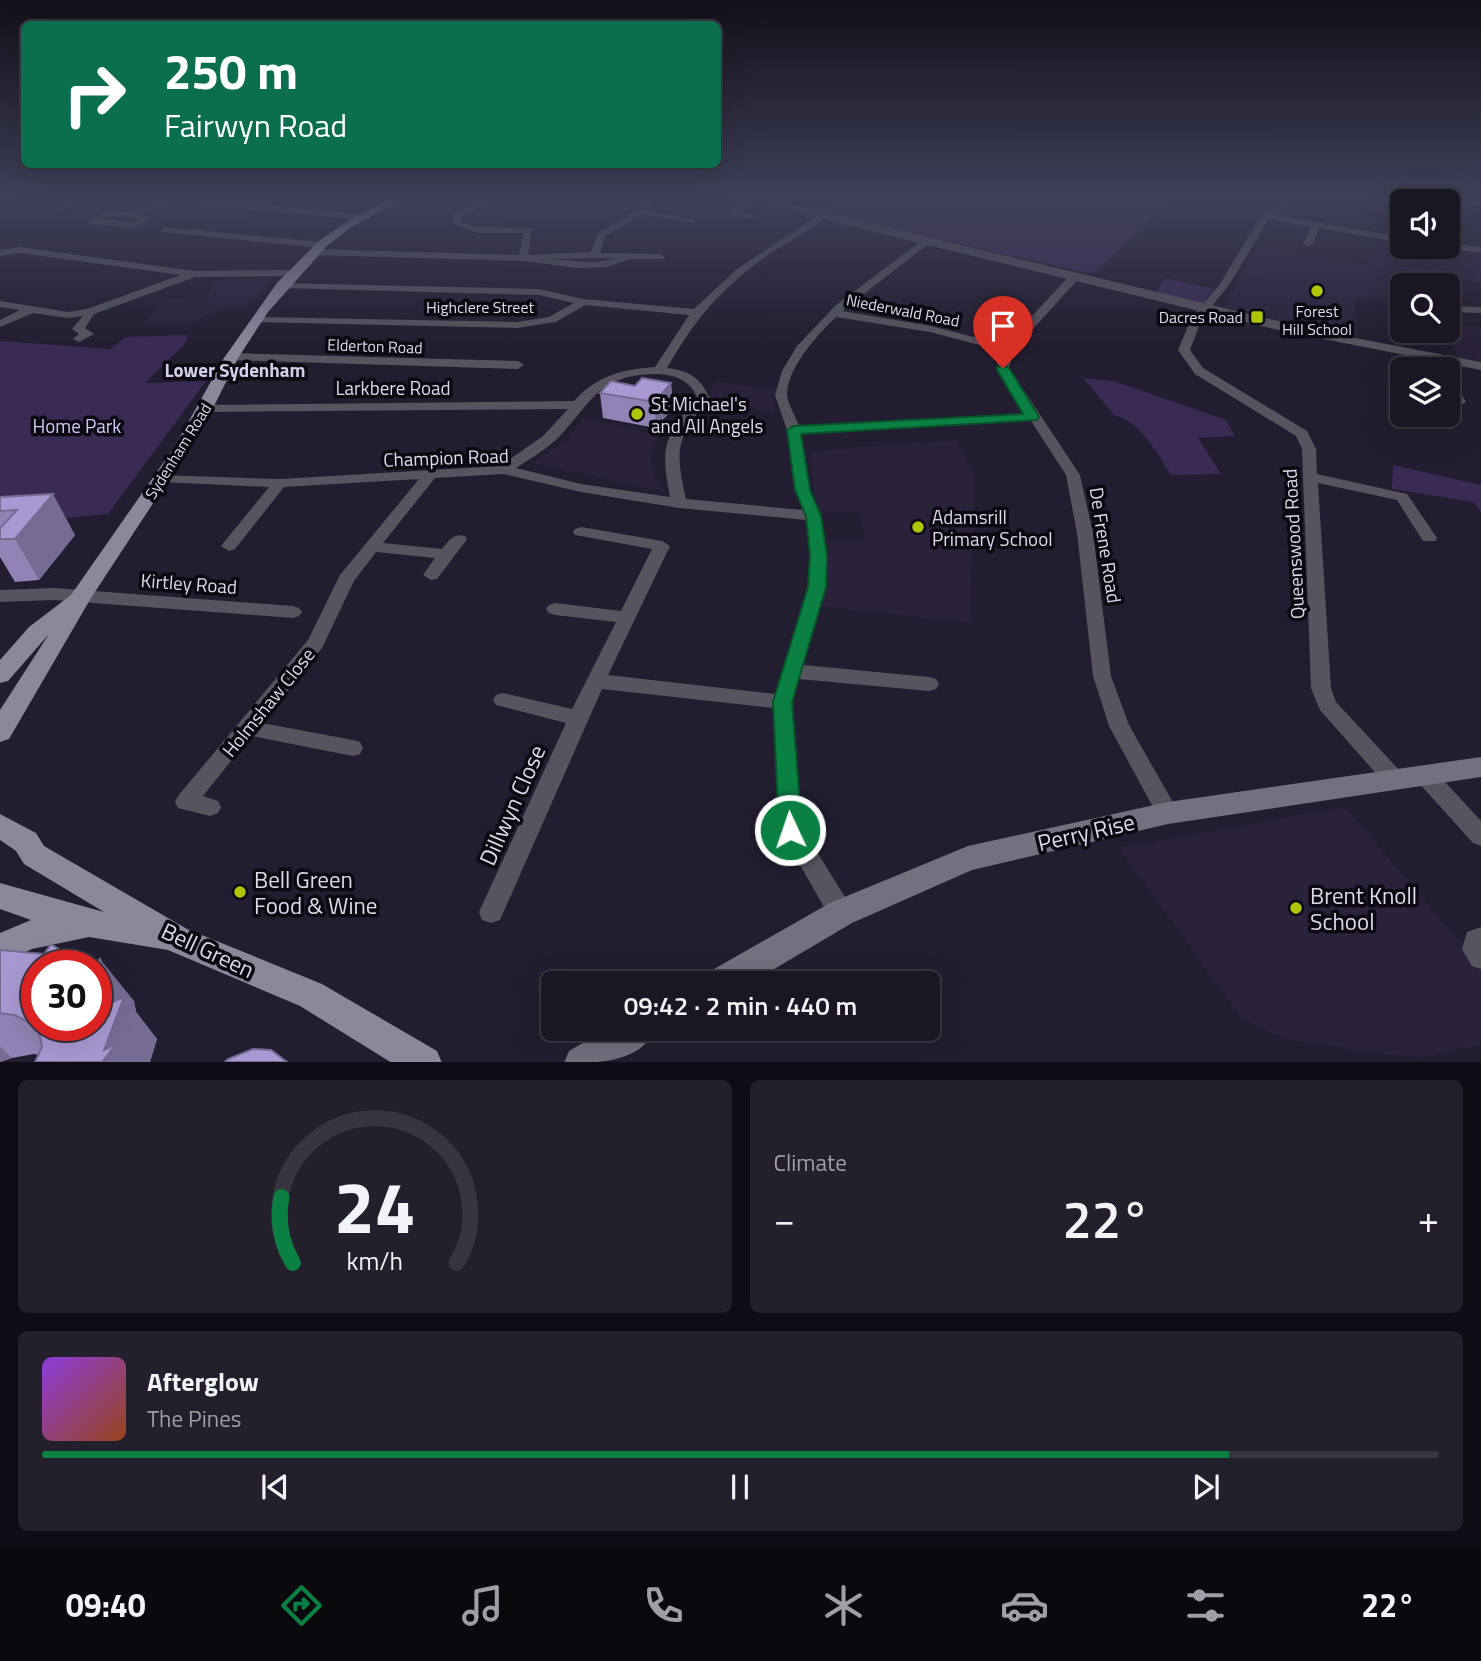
<!DOCTYPE html>
<meta charset="utf-8">
<style>
body{margin:0;font-family:"Titillium Web",sans-serif;background:#231f2c;color:#f1f3f6;height:100vh;display:flex;flex-direction:column;font-size:26px;white-space:nowrap}
*{box-sizing:border-box;margin:0}
p{font-size:23px;color:#9f9fa6}
.icon{flex:none;width:38px;height:38px;fill:none;stroke:currentColor;stroke-width:2;stroke-linecap:round;stroke-linejoin:round}
.map{position:relative;height:1062px;overflow:hidden}
.side{display:flex;flex-direction:column;gap:18px;padding:18px;background:#0e0c14;flex:1}
.side>*{flex:none}
.hud{position:absolute;left:21px;top:21px;width:700px;height:147px;border-radius:10px;box-shadow:0 7px 28px #0002,0 0 0 2px #383541;background:#0b6e4f;color:#fff;overflow:hidden}
.controls{position:absolute;left:1390px;top:189px;display:grid;gap:14px}
.controls a{display:grid;place-items:center;width:70px;height:70px;border-radius:10px;background:#1a1624;box-shadow:0 7px 28px #0002,0 0 0 2px #383541;font-size:35px}
.speed{position:absolute;left:21px;top:950px;display:flex;gap:14px;font-size:35px;font-weight:700;text-align:center}
.speed>*{display:grid;place-content:center;width:91px;height:91px;border-radius:50%;background:#1a1624;box-shadow:0 7px 28px #0002,0 0 0 2px #383541;line-height:1}
.speed .limit{border:10px solid #d22;background:#fff;color:#111}
.pin{position:absolute;display:grid;place-items:center;width:60px;height:60px;color:#fff;margin:-72px -30px;border-radius:50% 50% 50% 0;rotate:-45deg;box-shadow:0 0 7px #0007}
.pin .icon{rotate:45deg}
.me{position:absolute;width:77px;margin:-38px;rotate:357deg;stroke-linejoin:round;filter:drop-shadow(0 0 5px #0008)}
.turn{display:flex;align-items:center;gap:24px;height:147px;padding:0 28px;font-size:32px}
.turn .icon{width:91px;height:91px;stroke-width:2.5}
.turn b{display:block;font-size:49px;line-height:60px}
.big{font-size:52px;font-weight:600;line-height:1.1}
.side .card{flex:1;display:flex;flex-direction:column;justify-content:center;gap:10px;min-width:0;padding:0 24px;border-radius:10px;background:#231f2c}
.side .dial{align-items:center;gap:0}
.dial svg{height:182px;overflow:visible;fill:none;stroke:#383541;stroke-width:7;stroke-linecap:round;text-anchor:middle}
.dial text{fill:#f1f3f6;stroke:none}
.song{display:flex;align-items:center;gap:21px}
.cover{width:84px;height:84px;border-radius:10px;background:linear-gradient(135deg,hsl(270 70% 55%),hsl(20 70% 35%))}
.played{height:7px;border-radius:4px;background:linear-gradient(90deg,#0b8043 85%,#383541 85%)}
.keys{display:flex;justify-content:space-around;direction:ltr}
.heat{display:flex;justify-content:space-between;align-items:center;font-size:38px;direction:ltr}
.side .tiles{flex:1;display:grid;gap:18px;grid-template-columns:1fr 1fr}
.card:last-child{grid-column:span 2}
.trip{position:absolute;left:541px;top:971px;width:399px;height:70px;border-radius:10px;background:#1a1624;box-shadow:0 7px 28px #0002,0 0 0 2px #383541;font-weight:600;line-height:70px;text-align:center}
.tabs{display:flex;height:112px;justify-content:space-around;align-items:center;background:#0a090e;color:#9f9fa6}
.tabs .icon{width:49px;height:49px}
.tabs .selected{color:#0b8043}
.tabs b{font-size:32px;color:#f1f3f6}
.map>svg:first-child{display:block}
.built{fill:#2a223b}
.green{fill:#392b54}
.lines{fill:none;stroke-linecap:round;stroke-linejoin:round}
.minor{fill:#56545e;fill-rule:evenodd}
.tertiary{fill:#56545e;fill-rule:evenodd}
.secondary{fill:#757080;fill-rule:evenodd}
.primary{fill:#8c879b;fill-rule:evenodd}
.wall{fill:#9184b5}
.shaded-wall{fill:#766b93}
.building{fill:#a999d2;stroke:#766b93;stroke-width:2}
.route{fill:#0b8043;stroke:#07532c;stroke-width:2}
.poi-dot{fill:#afc505;stroke:#0b0911;stroke-width:2.5}
.labels{text-anchor:middle;dominant-baseline:central;stroke-width:7;stroke-linejoin:round;paint-order:stroke}
.far-street-label{font-size:16px;fill:#dddae7;stroke:#0b0911}
.far-poi-label{font-size:16px;fill:#dddae7;stroke:#0b0911}
.far-quarter-label{font-size:19px;font-weight:bold;fill:#d6cfe9;stroke:#0b0911}
.street-label{font-size:19px;fill:#dddae7;stroke:#0b0911}
.poi-label{font-size:19px;fill:#dddae7;stroke:#0b0911;text-anchor:start}
.park-label{font-size:19px;fill:#d4c7f8;stroke:#0b0911}
.near-street-label{font-size:23px;fill:#dddae7;stroke:#0b0911}
.near-poi-label{font-size:23px;fill:#dddae7;stroke:#0b0911;text-anchor:start}
</style>
<div class="map">
<svg width="1481" height="1063" viewBox="0 0 1481 1063">
<rect width="100%" height="100%" fill="#221d30"/>
<g class="built">
<path d="M 1373,240 L 1402,243 L 1402,247 L 1481,253 L 1481,283 L 1437,276 L 1435,285 L 1402,285 L 1402,303 L 1355,298 L 1356,338 L 1225,307 L 1257,245 L 1367,264 Z"/>
<path d="M 272,278 L 250,306 L 222,308 L 192,323 L 144,322 L 165,299 L 207,298 L 214,280 Z"/>
<path d="M 1447,323 L 1481,328 L 1481,361 L 1459,358 L 1451,344 L 1457,344 Z"/>
<path d="M 715,382 L 775,388 L 774,412 L 707,401 Z"/>
<path d="M 584,418 L 657,435 L 651,458 L 654,475 L 666,492 L 532,463 L 566,441 Z"/>
<path d="M 956,440 L 975,477 L 970,623 L 817,606 L 823,543 L 866,539 L 859,513 L 816,513 L 810,451 Z"/>
<path d="M 1345,807 L 1481,967 L 1481,1045 L 1423,1057 L 1388,1055 L 1283,1038 L 1241,1018 L 1119,848 Z"/>
</g>
<g class="green">
<path d="M 839,199 L 1175,199 L 1092,274 L 810,210 Z"/>
<path d="M 1165,278 L 1214,289 L 1202,304 L 1156,292 Z"/>
<path d="M 189,335 L 183,346 L 145,383 L 206,381 L 108,514 L 0,524 L 0,341 L 110,349 L 126,337 Z"/>
<path d="M 1083,378 L 1114,381 L 1226,420 L 1235,436 L 1198,438 L 1221,474 L 1171,475 C 1158,455 1140,420 1115,416 Z"/>
<path d="M 1393,465 L 1481,485 L 1481,512 L 1473,502 L 1392,489 Z"/>
</g>
<g class="lines">
<g class="minor">
<path d="M 75,199 L 85,199 L 57,214 L 50,212 Z"/>
<path d="M 168,199 L 179,199 L 142,214 L 155,218 L 133,228 L 91,224 L 87,221 L 106,211 L 130,212 ZM 110,216 L 140,219 L 132,222 L 102,219 Z"/>
<path d="M 233,199 L 244,199 L 224,208 L 220,205 Z"/>
<path d="M 485,199 L 495,199 L 461,217 L 461,222 L 478,227 L 532,228 L 528,255 L 591,252 L 598,233 L 642,208 L 640,206 L 644,203 L 651,206 L 649,211 L 696,220 L 692,223 L 642,215 L 605,236 L 600,253 L 660,254 L 665,257 L 663,259 L 629,259 L 607,267 L 578,268 L 524,261 L 313,255 L 308,252 L 313,249 L 519,255 L 524,233 L 478,233 L 453,224 L 454,214 ZM 609,258 L 616,259 L 593,262 L 547,259 Z"/>
<path d="M 749,199 L 758,199 L 740,212 L 753,214 L 753,218 L 729,215 L 729,211 Z"/>
<path d="M 1288,199 L 1297,199 L 1275,215 L 1402,237 L 1402,243 L 1319,228 L 1313,244 L 1308,247 L 1303,244 L 1311,227 L 1269,219 L 1229,285 L 1202,318 L 1190,350 L 1203,368 L 1307,431 L 1316,449 L 1317,474 L 1407,494 L 1437,538 L 1435,541 L 1423,541 L 1397,500 L 1318,483 L 1331,688 L 1336,702 L 1403,774 L 1406,780 L 1403,786 L 1395,789 L 1387,786 L 1320,710 L 1311,688 L 1302,449 L 1296,436 L 1195,374 L 1178,350 L 1192,317 L 1220,284 L 1259,218 Z"/>
<path d="M 1372,199 L 1403,199 L 1406,201 L 1402,203 Z"/>
<path d="M 1447,200 L 1481,200 L 1481,206 L 1447,206 L 1447,201 L 1444,201 Z"/>
<path d="M 818,215 L 825,217 C 810,231 789,241 771,253 C 722,287 697,316 667,368 C 688,370 701,378 709,397 C 677,441 674,445 686,499 L 803,510 L 795,490 L 787,430 L 775,395 L 782,371 L 797,346 L 836,305 L 924,239 L 932,241 L 842,311 L 931,326 L 1005,345 L 1072,273 L 1080,273 L 1080,277 L 1014,350 L 1009,368 L 1080,475 L 1093,533 L 1111,676 L 1129,725 L 1179,813 L 1176,820 L 1168,822 L 1160,820 L 1109,726 L 1093,676 L 1077,533 L 1066,475 L 1031,421 L 801,434 L 809,490 L 821,516 L 826,555 L 826,587 L 803,665 L 929,677 L 936,679 L 939,684 L 936,689 L 929,691 L 799,679 L 793,702 L 802,828 L 850,905 L 853,913 L 850,921 L 841,924 L 832,921 L 780,830 L 774,708 L 602,689 L 500,920 L 491,923 L 482,920 L 479,912 L 566,723 L 496,705 L 493,700 L 496,695 L 503,693 L 572,709 L 616,622 L 555,615 L 549,613 L 546,609 L 549,605 L 555,603 L 621,611 L 652,549 L 575,535 L 573,532 L 575,529 L 581,527 L 662,541 L 670,546 L 608,675 L 776,694 L 808,587 L 810,555 L 806,520 L 679,508 L 581,492 L 504,474 L 435,478 L 383,543 L 442,549 C 449,541 453,533 465,536 L 467,539 L 465,542 L 437,579 L 431,580 L 423,575 L 435,558 L 376,552 L 354,581 L 322,648 L 262,723 L 353,740 L 360,742 L 363,748 L 360,754 L 353,756 L 251,736 L 203,796 L 218,801 L 221,807 L 218,813 L 210,816 L 178,808 L 175,802 L 178,796 L 308,640 L 340,575 L 419,479 L 284,487 L 235,549 L 229,551 L 221,546 L 269,487 L 162,482 L 155,478 L 157,475 L 280,479 L 500,466 L 543,436 L 568,409 L 207,412 L 201,408 L 202,405 L 574,401 C 596,376 623,369 655,367 L 689,315 L 585,305 L 556,322 L 517,328 L 254,322 L 252,320 L 258,317 L 517,322 L 549,317 L 574,303 L 539,295 L 283,288 L 278,285 L 279,283 L 539,289 L 583,299 L 694,309 L 737,269 ZM 836,317 L 930,332 L 1002,351 L 997,368 L 1026,413 L 799,426 C 796,417 788,404 787,395 C 787,368 818,334 836,317 ZM 660,374 C 677,376 689,380 697,397 C 664,437 660,446 670,497 L 581,484 L 516,468 C 531,458 547,449 560,436 C 595,398 599,374 660,374 Z"/>
<path d="M 165,227 L 321,242 L 326,245 L 321,248 L 162,232 L 161,230 Z"/>
<path d="M 1447,243 L 1481,247 L 1481,253 L 1444,248 L 1447,247 Z"/>
<path d="M 20,247 L 194,271 L 293,270 L 298,273 L 293,276 L 195,277 L 94,314 L 85,328 L 94,334 L 79,342 L 73,339 L 79,334 L 72,329 L 83,316 L 68,318 L 33,313 L 0,327 L 0,320 L 20,310 L 0,307 L 0,301 L 68,312 L 87,309 L 181,275 L 20,253 L 0,256 L 0,250 Z"/>
<path d="M 1447,306 L 1481,307 L 1481,313 L 1447,312 Z"/>
<path d="M 231,353 L 518,361 L 524,365 L 518,369 L 227,360 L 227,354 Z"/>
<path d="M 1435,355 L 1439,356 L 1447,369 L 1435,369 L 1429,359 Z"/>
<path d="M 1447,375 L 1451,376 L 1466,402 L 1447,412 L 1447,403 L 1453,401 L 1447,391 Z"/>
<path d="M 1398,401 L 1402,401 L 1402,409 L 1392,405 Z"/>
<path d="M 54,588 L 293,606 L 299,608 L 302,612 L 299,616 L 293,618 L 54,600 L 0,602 L 0,590 Z"/>
<path d="M 1426,767 L 1434,770 L 1481,821 L 1481,846 L 1473,843 L 1418,782 L 1415,776 L 1418,770 Z"/>
<path d="M 1481,927 L 1481,969 L 1472,966 L 1462,949 L 1467,932 Z"/>
</g>
<g class="tertiary">
<path d="M 170,199 L 203,199 L 360,214 L 365,217 L 360,220 L 175,202 Z"/>
<path d="M 753,199 L 768,199 L 1329,333 L 1481,362 L 1481,370 L 1278,330 L 833,222 Z"/>
</g>
<g class="secondary">
<path d="M 1481,757 L 1481,777 L 1168,824 L 972,870 L 852,923 L 749,984 L 702,984 L 707,973 L 830,903 L 968,846 L 1168,802 Z"/>
<path d="M 607,1029 L 655,1029 C 641,1063 597,1063 564,1063 L 569,1051 Z"/>
</g>
<g class="primary">
<path d="M 390,199 L 403,199 L 350,228 L 327,246 L 268,312 L 238,358 L 205,424 L 91,598 L 9,739 L 0,742 L 0,710 L 49,634 L 8,681 L 0,683 L 0,660 L 29,627 L 71,595 L 175,446 L 224,358 L 277,283 L 319,241 L 343,224 Z"/>
<path d="M 0,814 L 36,833 L 44,846 L 187,929 L 322,984 L 437,1051 L 442,1063 L 392,1063 L 300,1006 L 168,950 L 89,937 L 32,949 L 0,963 L 0,933 L 31,920 L 0,909 L 0,883 L 104,912 L 24,864 L 16,851 L 0,840 Z"/>
</g>
</g>
<g class="wall">
<path d="M 1402,199 L 1422,199 L 1421,201 L 1402,201 L 1402,222 L 1396,222 L 1400,205 Z"/>
<path d="M 671,383 L 673,408 L 656,428 L 603,418 L 600,393 L 635,386 Z"/>
<path d="M 0,497 L 75,535 L 39,580 L 15,582 L 0,557 Z"/>
<path d="M 0,950 L 134,1001 L 136,1012 L 157,1039 L 150,1062 L 35,1062 L 39,1055 L 34,1054 L 12,1058 L 0,1062 Z"/>
</g>
<g class="shaded-wall">
<path d="M 671,383 L 673,408 L 656,428 L 655,402 Z"/>
<path d="M 53,494 L 75,535 L 39,580 L 15,539 Z"/>
<path d="M 100,959 L 134,1001 L 136,1012 L 157,1039 L 150,1062 L 102,1062 L 110,1003 Z"/>
<path d="M 0,1046 L 12,1058 L 0,1062 Z"/>
</g>
<g class="building">
<path d="M 1406,199 L 1422,199 L 1421,201 Z"/>
<path d="M 642,378 L 671,383 L 655,402 L 600,393 L 611,381 L 635,386 Z"/>
<path d="M 53,494 L 15,539 L 0,539 L 0,528 L 17,510 L 0,511 L 0,497 Z"/>
<path d="M 51,944 L 84,966 L 37,966 L 37,1026 L 96,1026 L 96,966 L 91,966 L 100,959 L 110,1003 L 124,997 L 104,1050 L 116,1044 L 102,1062 L 35,1062 L 42,1047 L 39,1032 L 31,1023 L 14,1015 L 0,1013 L 0,950 L 44,954 Z"/>
<path d="M 253,1049 L 271,1050 L 287,1062 L 225,1062 L 228,1059 Z"/>
</g>
<linearGradient id="sky" x2="0" y2="1"><stop stop-color="#13101a"/><stop offset="0.57" stop-color="#3e4059"/><stop offset="1" stop-color="#3e4059" stop-opacity="0"/></linearGradient>
<rect width="1481" height="347" fill="url(#sky)"/>
<path class="route" d="M 1003,365 L 1009,368 L 1039,417 L 1037,420 L 801,434 L 810,490 L 821,516 L 827,555 L 826,587 L 792,702 L 802,830 L 799,837 L 790,840 L 782,837 L 779,830 L 773,702 L 808,587 L 810,555 L 806,516 L 795,490 L 787,430 L 794,426 L 1023,414 L 996,368 Z"/>
<g class="poi-dot">
<circle cx="1317" cy="291" r="7"/>
<rect x="1250" y="310" width="14" height="14" rx="3.5"/>
<circle cx="637" cy="414" r="7"/>
<circle cx="918" cy="527" r="7"/>
<circle cx="240" cy="892" r="7"/>
<circle cx="1296" cy="908" r="7"/>
</g>
<g class="labels">
<g class="far-street-label">
<text x="480" y="307">Highclere Street</text>
<text transform="translate(903 310) rotate(11)">Niederwald Road</text>
<text transform="translate(375 346) rotate(2)">Elderton Road</text>
<text transform="translate(178 451) rotate(-58)">Sydenham Road</text>
</g>
<g class="far-poi-label">
<text x="1317" y="311">Forest<tspan x="1317" dy="18">Hill School</tspan></text>
<text x="1243" y="317" text-anchor="end">Dacres Road</text>
</g>
<g class="far-quarter-label">
<text x="235" y="369">Lower Sydenham</text>
</g>
<g class="street-label">
<text x="393" y="387">Larkbere Road</text>
<text transform="translate(446 457) rotate(-2)">Champion Road</text>
<text transform="translate(1293 544) rotate(-93)">Queenswood Road</text>
<text transform="translate(1106 545) rotate(81)">De Frene Road</text>
<text transform="translate(189 583) rotate(4)">Kirtley Road</text>
<text transform="translate(268 702) rotate(-51)">Holmshaw Close</text>
</g>
<g class="poi-label">
<text x="651" y="403">St Michael's<tspan x="651" dy="22">and All Angels</tspan></text>
<text x="932" y="516">Adamsrill<tspan x="932" dy="22">Primary School</tspan></text>
</g>
<g class="park-label">
<text x="77" y="425">Home Park</text>
</g>
<g class="near-street-label">
<text transform="translate(512 805) rotate(-66)">Dillwyn Close</text>
<text transform="translate(1086 832) rotate(-13)">Perry Rise</text>
<text transform="translate(208 950) rotate(25)">Bell Green</text>
</g>
<g class="near-poi-label">
<text x="254" y="879">Bell Green<tspan x="254" dy="26">Food &amp; Wine</tspan></text>
<text x="1310" y="895">Brent Knoll<tspan x="1310" dy="26">School</tspan></text>
</g>
</g>
</svg>
<div class="controls">
<a><svg class="icon" aria-label="sound" viewBox="0 0 24 24"><path d="M4 9h4l5-4v14l-5-4H4zM17 9q2 3 0 6"/></svg></a>
<a><svg class="icon" aria-label="search" viewBox="0 0 24 24"><circle cx="10" cy="10" r="6"/><path d="M15 15l6 6"/></svg></a>
<a><svg class="icon" aria-label="layers" viewBox="0 0 24 24"><path d="M12 4l9 5-9 5-9-5zM3 14l9 5 9-5"/></svg></a>
</div>
<div class="speed"><div class="limit">30</div></div>
<div class="pin" style="left:1003px;top:368px;background:#d93025"><svg class="icon" aria-label="arrive" viewBox="0 0 24 24"><path d="M6 21V4h12l-3 4 3 4H6"/></svg></div>
<svg class="me" style="left:790px;top:830px" viewBox="-20 -20 40 40"><circle r="17" fill="#0b8043" stroke="#fff" stroke-width="3"/><path d="M0-11L8 9 0 5-8 9z" fill="#fff"/></svg>
<div class="trip">09:42 · 2 min · 440 m</div>
<div class="hud">
<div class="turn"><svg class="icon" aria-label="right" viewBox="0 0 24 24"><path d="M7 20v-9h11M14 6l5 5-5 5"/></svg><div><b>250 m</b>Fairwyn Road</div></div>
</div>
</div>
<section class="side">
<div class="tiles">
<div class="card dial"><svg viewBox="0 0 100 80">
<path d="M14 69A42 42 0 1 1 86 69"/>
<path d="M14 69A42 42 0 0 1 9 40" stroke="#0b8043"/>
<text x="50" y="56" font-size="32" font-weight="700">24</text>
<text x="50" y="72" font-size="11">km/h</text>
</svg></div>
<div class="card"><p>Climate</p>
<div class="heat"><a>−</a><b class="big">22°</b><a>+</a></div>
</div>
<div class="card">
<div class="song"><i class="cover"></i><div><b>Afterglow</b><p>The Pines</p></div></div>
<div class="played"></div>
<div class="keys"><svg class="icon" aria-label="previous" viewBox="0 0 24 24"><path d="M18 5L8 12l10 7zM5 5v14"/></svg><svg class="icon" aria-label="pause" viewBox="0 0 24 24"><path d="M8 5v14M16 5v14"/></svg><svg class="icon" aria-label="next" viewBox="0 0 24 24"><path d="M6 5l10 7-10 7zM19 5v14"/></svg></div>
</div>
</div>
</section>
<nav class="tabs">
<b>09:40</b>
<svg class="icon selected" aria-label="directions" viewBox="0 0 24 24"><path d="M12 3l9 9-9 9-9-9zM9 14v-3h6M13 9l2 2-2 2"/></svg>
<svg class="icon" aria-label="music" viewBox="0 0 24 24"><path d="M9 18V5l10-2v13"/><circle cx="6" cy="18" r="3"/><circle cx="16" cy="16" r="3"/></svg>
<svg class="icon" aria-label="phone" viewBox="0 0 24 24"><path d="M5 4h4l2 5-3 2q2 4 5 5l2-3 5 2v4C11 20 4 13 5 4z"/></svg>
<svg class="icon" aria-label="climate" viewBox="0 0 24 24"><path d="M12 3v18M4 7l16 10M4 17L20 7"/></svg>
<svg class="icon" aria-label="car" viewBox="0 0 24 24"><path d="M5 17H2v-5l4-1 3-4h7l3 4 3 1v5h-3M9 17h6M6 11h13"/><circle cx="7" cy="17" r="2"/><circle cx="17" cy="17" r="2"/></svg>
<svg class="icon" aria-label="filters" viewBox="0 0 24 24"><path d="M4 7h16M4 17h16"/><circle cx="9" cy="7" r="2"/><circle cx="15" cy="17" r="2"/></svg>
<b>22°</b>
</nav>
